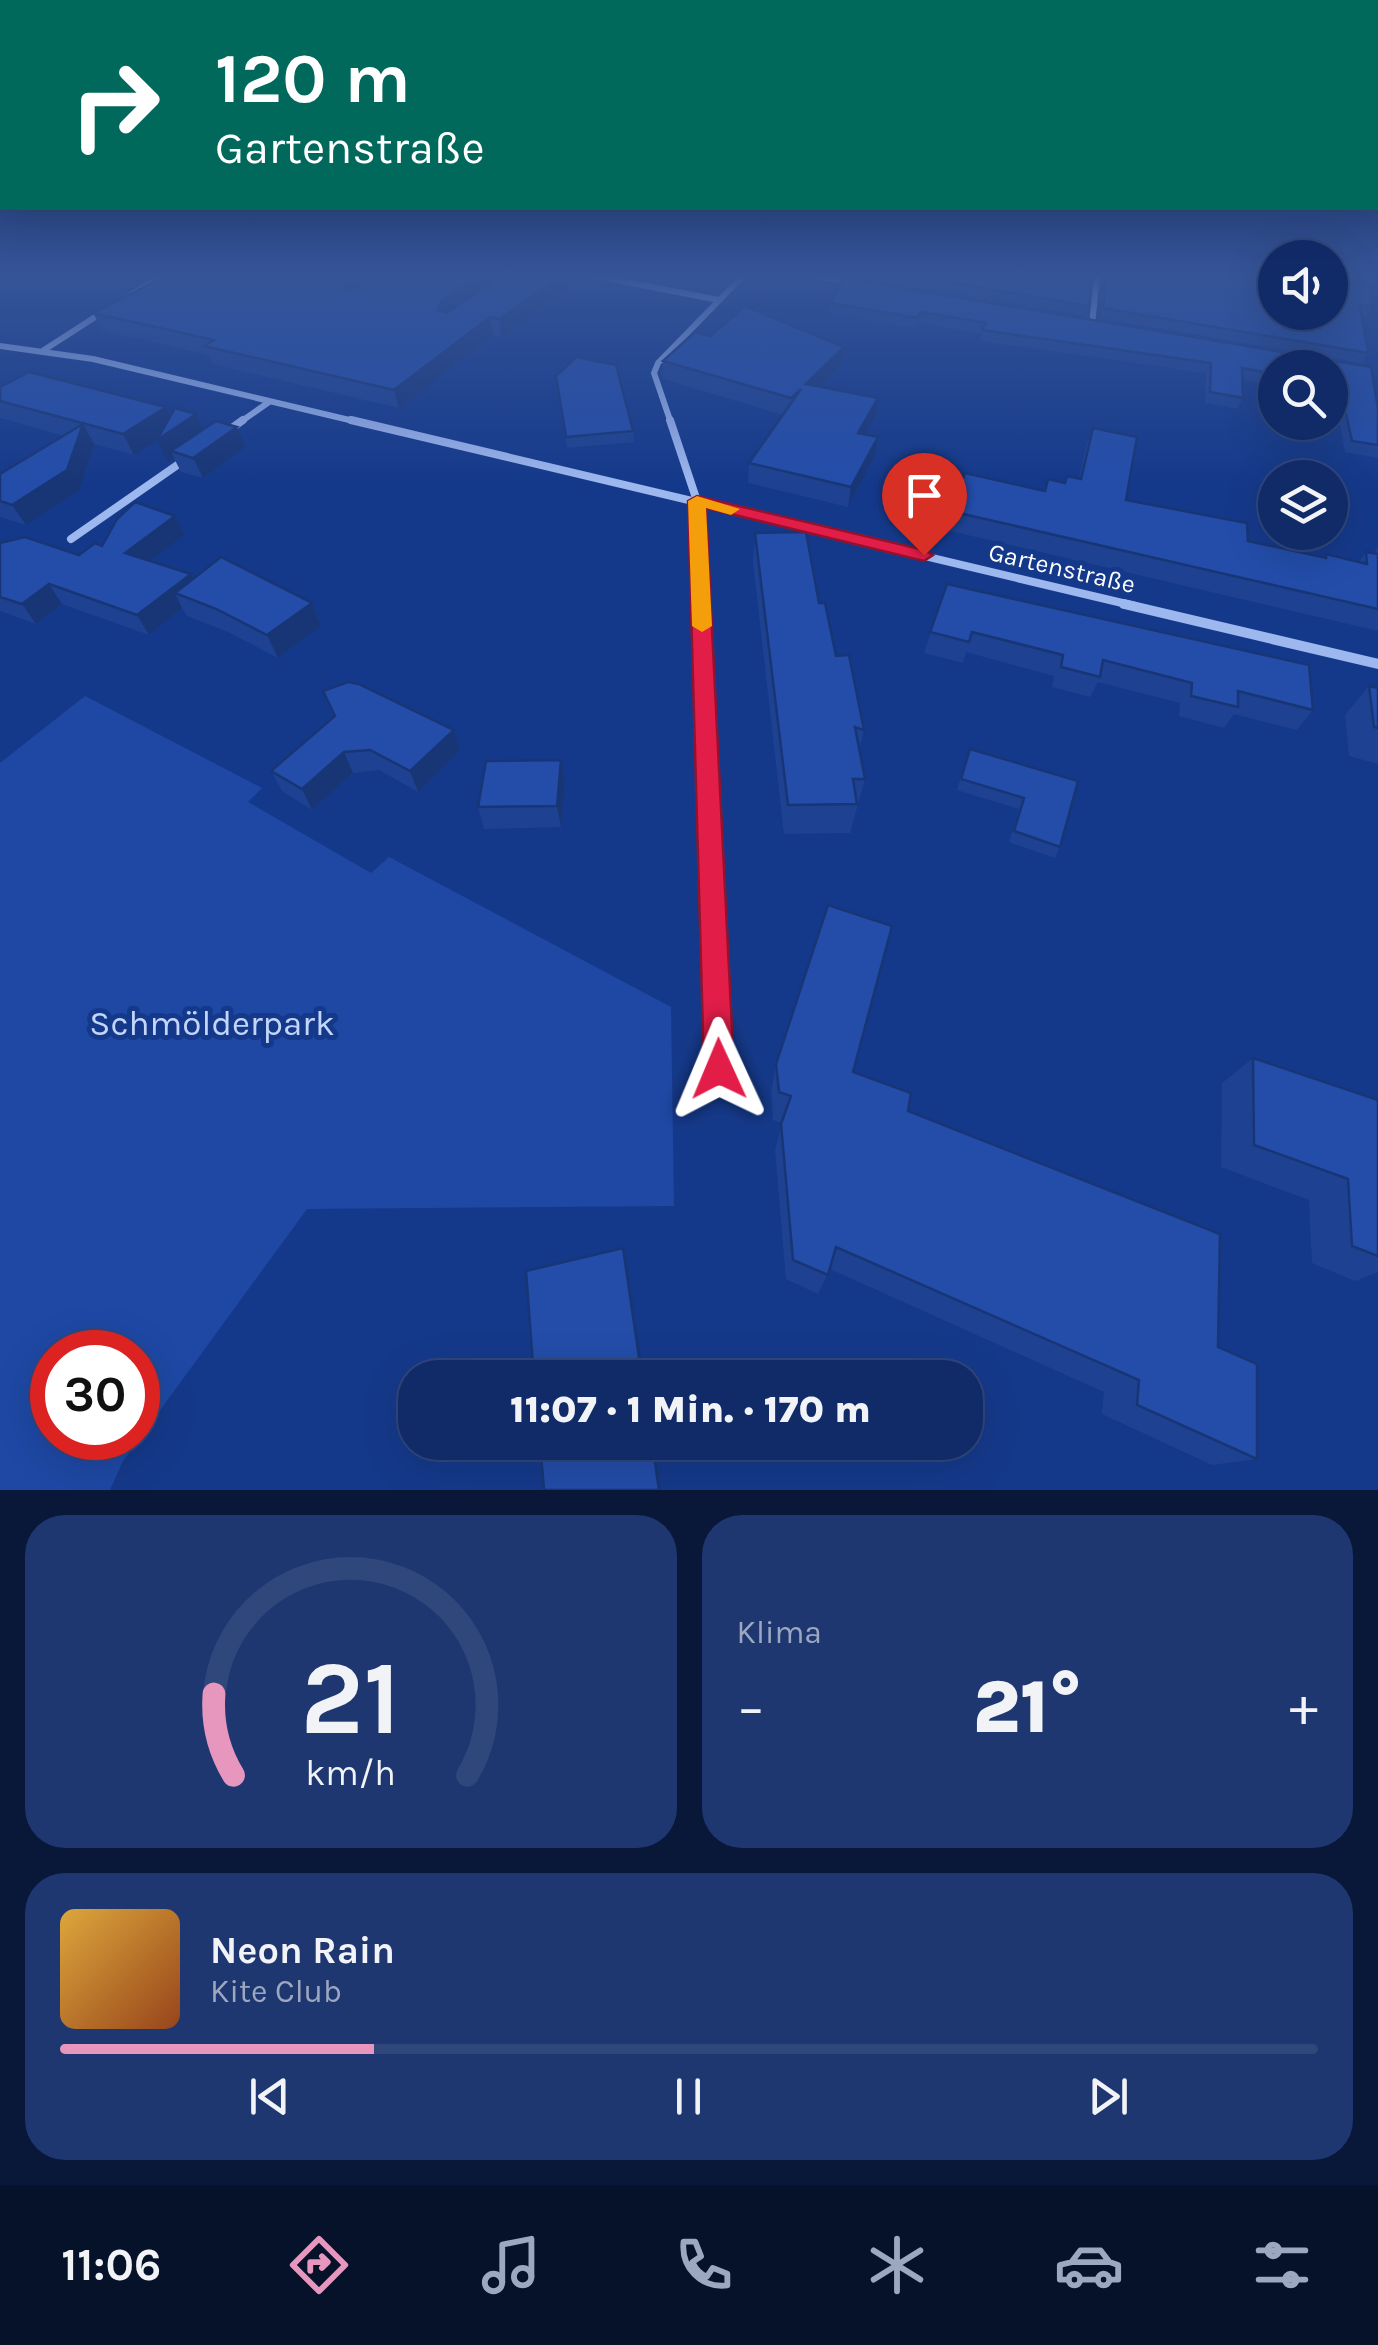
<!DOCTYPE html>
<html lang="de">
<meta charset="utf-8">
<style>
body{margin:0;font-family:Karla,sans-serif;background:#1e3771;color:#f1f3f6;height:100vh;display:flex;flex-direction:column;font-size:38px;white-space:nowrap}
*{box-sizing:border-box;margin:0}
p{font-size:32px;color:#9ca7c0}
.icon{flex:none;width:55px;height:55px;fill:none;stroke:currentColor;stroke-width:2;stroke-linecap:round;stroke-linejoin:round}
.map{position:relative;height:1490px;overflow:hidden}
.details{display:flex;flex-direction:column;gap:25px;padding:25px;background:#091839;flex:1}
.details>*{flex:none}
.banner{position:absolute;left:0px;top:0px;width:1380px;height:210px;box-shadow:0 10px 40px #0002,0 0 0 2px #30477c;background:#00695c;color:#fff;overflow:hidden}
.buttons{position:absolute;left:1258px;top:240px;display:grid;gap:20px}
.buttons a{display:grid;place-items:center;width:90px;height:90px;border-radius:50%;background:#102b68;box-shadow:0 10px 40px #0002,0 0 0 2px #30477c;font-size:50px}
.speed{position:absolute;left:30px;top:1330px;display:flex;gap:20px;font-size:50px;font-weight:700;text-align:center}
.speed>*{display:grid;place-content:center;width:130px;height:130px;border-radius:50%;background:#102b68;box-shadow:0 10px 40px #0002,0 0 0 2px #30477c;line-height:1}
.speed .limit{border:15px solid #d22;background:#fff;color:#111}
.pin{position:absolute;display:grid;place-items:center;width:85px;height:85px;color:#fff;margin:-102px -42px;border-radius:50% 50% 50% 0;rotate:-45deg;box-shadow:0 0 10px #0007}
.pin .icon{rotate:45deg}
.me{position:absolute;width:110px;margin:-55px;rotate:359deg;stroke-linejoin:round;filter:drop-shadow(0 0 8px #0008)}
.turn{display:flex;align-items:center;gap:35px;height:210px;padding:0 50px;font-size:45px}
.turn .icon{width:130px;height:130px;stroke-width:2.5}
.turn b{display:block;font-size:70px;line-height:85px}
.big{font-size:75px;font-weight:800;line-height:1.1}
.details .tile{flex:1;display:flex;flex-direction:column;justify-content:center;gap:15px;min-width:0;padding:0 35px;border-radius:40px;background:#1e3771}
.details .dial{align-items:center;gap:0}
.dial svg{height:260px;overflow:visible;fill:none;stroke:#30477c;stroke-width:7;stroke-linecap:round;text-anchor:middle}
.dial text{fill:#f1f3f6;stroke:none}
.song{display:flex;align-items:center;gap:30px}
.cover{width:120px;height:120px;border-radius:15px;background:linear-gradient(135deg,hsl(40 70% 55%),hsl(20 70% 35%))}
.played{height:10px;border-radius:5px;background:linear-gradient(90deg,#e797bd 25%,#30477c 25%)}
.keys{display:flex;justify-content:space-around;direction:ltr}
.heat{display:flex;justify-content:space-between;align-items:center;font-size:55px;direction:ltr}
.details .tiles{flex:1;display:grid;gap:25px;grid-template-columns:1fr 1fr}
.tile:last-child{grid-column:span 2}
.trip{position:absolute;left:398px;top:1360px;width:585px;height:100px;border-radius:40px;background:#102b68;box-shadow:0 10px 40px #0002,0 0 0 2px #30477c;font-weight:800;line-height:100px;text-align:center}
.tabs{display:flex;height:160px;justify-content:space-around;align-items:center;background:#06112a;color:#9ca7c0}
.tabs .icon{width:70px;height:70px}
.tabs .current{color:#e797bd}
.tabs b{font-size:45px;color:#f1f3f6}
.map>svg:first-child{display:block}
.green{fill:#1e48a4;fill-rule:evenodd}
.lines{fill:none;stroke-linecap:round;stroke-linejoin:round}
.street-far3{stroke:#9db7ef;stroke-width:6}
.street-far2{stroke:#9db7ef;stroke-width:8}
.street-far1{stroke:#9db7ef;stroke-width:10}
.street{stroke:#9db7ef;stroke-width:12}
.wall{fill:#1e4291}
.shaded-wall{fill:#183676}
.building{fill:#234da9;stroke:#183676;stroke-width:2.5}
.route{fill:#e11d48;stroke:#92132f;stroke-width:2.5}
.slow{fill:#f59e0b}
.labels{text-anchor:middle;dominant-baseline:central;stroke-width:10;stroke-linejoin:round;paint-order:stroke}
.far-street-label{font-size:25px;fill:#fff;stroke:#15398a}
.near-park-label{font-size:35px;fill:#c3d5fb;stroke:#15398a}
</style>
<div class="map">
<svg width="1378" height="1490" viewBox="0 0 1378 1490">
<rect width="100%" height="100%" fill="#15398a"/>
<path class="green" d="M 85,696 L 262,788 L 248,802 L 371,873 L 389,857 L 671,1007 L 674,1206 L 307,1209 L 123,1461 L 110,1490 L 0,1490 L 0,763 ZM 52,1352 L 138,1352 L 138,1438 L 52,1438 Z"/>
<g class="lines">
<g class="street-far3">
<path d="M 595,276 L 719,300"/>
<path d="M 814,276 L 855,283"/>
<path d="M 129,296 L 161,276"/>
<path d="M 1092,325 L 1097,276"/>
<path d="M 0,346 L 93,359 L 362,423"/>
<path d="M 44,350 L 106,310"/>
<path d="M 239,423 L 269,402"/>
<path d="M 671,423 L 654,373 L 658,363 L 743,276"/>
</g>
<g class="street-far2">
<path d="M 351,420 L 1135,606"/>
<path d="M 670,420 L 697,501 L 701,606"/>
<path d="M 225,433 L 243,420"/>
<path d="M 71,539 L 186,459"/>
</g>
<g class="street-far1">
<path d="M 701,604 L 710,837"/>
<path d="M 1124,604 L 1378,664"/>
</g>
<path class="street" d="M 710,834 L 719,1069"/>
</g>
<g class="wall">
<path d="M 584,276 L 502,337 L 493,335 L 399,408 L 212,364 L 208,355 L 102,330 L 93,313 Z"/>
<path d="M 624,276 L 714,276 L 704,286 L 689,287 Z"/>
<path d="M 853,276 L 1092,276 L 1089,306 L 1086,316 Z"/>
<path d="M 1103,276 L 1367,276 L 1363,283 L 1331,279 L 1372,307 L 1366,317 L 1362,317 L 1368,353 L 1362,363 L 1100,318 Z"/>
<path d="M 844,278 L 1371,367 L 1378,408 L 1378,458 L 1345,452 L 1338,416 L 1330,415 L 1330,368 L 1275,368 L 1275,386 L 1242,380 L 1243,398 L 1237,409 L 1205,403 L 1206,373 L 980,341 L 982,334 L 919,322 L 915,328 L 830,313 L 831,303 Z"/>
<path d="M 663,361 L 841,365 L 820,386 L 878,398 L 875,417 L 865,434 L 878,437 L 875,456 L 848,507 L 748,483 L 749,463 L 783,415 L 663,379 Z"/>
<path d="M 556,376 L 633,431 L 634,442 L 567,448 Z"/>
<path d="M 0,387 L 166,407 L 170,417 L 245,447 L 203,478 L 181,472 L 174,458 L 168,462 L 157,440 L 134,455 L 94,444 L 79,491 L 26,525 L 0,517 L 0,474 L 64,436 L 0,418 Z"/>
<path d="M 1093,428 L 1126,500 L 1248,541 L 1324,557 L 1326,554 L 1359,562 L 1366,552 L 1374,554 L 1378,548 L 1378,631 L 946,530 L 950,511 L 1044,491 L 1079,478 L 1086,446 Z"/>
<path d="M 175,516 L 185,535 L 151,561 L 191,574 L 194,579 L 312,603 L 321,626 L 278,658 L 228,632 L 187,616 L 182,608 L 149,635 L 62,604 L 36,624 L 0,611 L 0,543 L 79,555 Z"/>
<path d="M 755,533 L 819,603 L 836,656 L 864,730 L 859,751 L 865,779 L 850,833 L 784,834 L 753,562 Z"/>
<path d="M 947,584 L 1313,710 L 1297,730 L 1234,714 L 1224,728 L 1179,716 L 1180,703 L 1098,682 L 1090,697 L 1052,687 L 1054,676 L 966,652 L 963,663 L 924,653 Z"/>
<path d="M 1369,686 L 1378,688 L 1378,764 L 1349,756 L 1345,715 Z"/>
<path d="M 323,691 L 454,730 L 460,751 L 418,792 L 379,770 L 353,773 L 312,810 L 282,791 L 271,771 L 334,717 Z"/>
<path d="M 970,749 L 1078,781 L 1060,847 L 1055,858 L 1009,842 L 1019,809 L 957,790 Z"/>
<path d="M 561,760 L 565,783 L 561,827 L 484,829 L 478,807 Z"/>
<path d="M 1253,1058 L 1378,1100 L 1378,1272 L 1355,1281 L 1312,1263 L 1309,1200 L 1221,1167 L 1222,1083 Z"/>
<path d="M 776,1064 L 853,1072 L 908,1111 L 1218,1347 L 1257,1459 L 1212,1465 L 1102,1414 L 1104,1392 L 830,1269 L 818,1294 L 786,1279 L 775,1150 L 782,1123 L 773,1120 L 771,1093 Z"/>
</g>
<g class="shaded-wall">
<path d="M 353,276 L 388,276 L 351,297 L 345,289 L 346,280 Z"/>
<path d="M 478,276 L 505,276 L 443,320 L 438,310 L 440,303 Z"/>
<path d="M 560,276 L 584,276 L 502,337 L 500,319 Z"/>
<path d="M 704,276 L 714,276 L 704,286 Z"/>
<path d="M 490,317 L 493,335 L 399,408 L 394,390 Z"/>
<path d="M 844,347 L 841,365 L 804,402 L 806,384 Z"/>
<path d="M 878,398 L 875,417 L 855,452 L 858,433 Z"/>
<path d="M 166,407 L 176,428 L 134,455 L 123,434 Z"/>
<path d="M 196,414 L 206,436 L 171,451 L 174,458 L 168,462 L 157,440 Z"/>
<path d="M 83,424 L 94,444 L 79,491 L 26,525 L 12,505 Z"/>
<path d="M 237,427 L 245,447 L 203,478 L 193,458 Z"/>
<path d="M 878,437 L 875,456 L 848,507 L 851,487 Z"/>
<path d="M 175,516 L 185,535 L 136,572 L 125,553 Z"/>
<path d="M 191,574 L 201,593 L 175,593 L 182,608 L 149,635 L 137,615 Z"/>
<path d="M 49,584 L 62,604 L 36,624 L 22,604 Z"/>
<path d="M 312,603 L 321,626 L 278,658 L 267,635 Z"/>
<path d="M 454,730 L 460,751 L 418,792 L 410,771 Z"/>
<path d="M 344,752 L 353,773 L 312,810 L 302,789 Z"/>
<path d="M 561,760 L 565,783 L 561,827 L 557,806 Z"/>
<path d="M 623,1248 L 627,1264 L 644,1378 L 642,1378 Z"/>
<path d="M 652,1442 L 653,1442 L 661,1490 L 659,1490 Z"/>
</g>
<g class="building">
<path d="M 166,276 L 353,276 L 346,280 L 345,289 L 353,290 L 378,276 L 478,276 L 440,303 L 438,310 L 447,313 L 500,276 L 560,276 L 500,319 L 490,317 L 394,390 L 204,346 L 214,340 L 93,313 Z"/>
<path d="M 913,276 L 1092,276 L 1089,306 Z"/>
<path d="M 1106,276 L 1275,276 L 1275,312 L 1330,312 L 1330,278 L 1333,282 L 1370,287 L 1372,307 L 1360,305 L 1368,353 L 1103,308 Z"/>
<path d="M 844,278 L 1371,367 L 1378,408 L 1378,445 L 1352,441 L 1344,405 L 1330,403 L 1330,368 L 1275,368 L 1275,374 L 1242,368 L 1243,398 L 1210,392 L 1211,363 L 982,330 L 986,323 L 921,312 L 917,318 L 831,303 Z"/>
<path d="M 745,306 L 844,347 L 806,384 L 878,398 L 858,433 L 878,437 L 851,487 L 749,463 L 801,389 L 791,398 L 663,361 L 695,332 L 710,336 Z"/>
<path d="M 576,357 L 616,365 L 633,431 L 566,437 L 556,376 Z"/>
<path d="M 29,372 L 166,407 L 123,434 L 0,401 L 0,387 Z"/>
<path d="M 175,408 L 196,414 L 157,440 Z"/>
<path d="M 216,421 L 237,427 L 193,458 L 171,451 Z"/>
<path d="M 83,424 L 67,470 L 12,505 L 0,501 L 0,474 Z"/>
<path d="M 1093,428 L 1137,437 L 1126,500 L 1247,523 L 1248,541 L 1326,558 L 1326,554 L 1367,564 L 1366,552 L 1378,554 L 1378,609 L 950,511 L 965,473 L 1045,491 L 1048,479 L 1065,483 L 1067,476 L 1081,479 Z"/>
<path d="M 135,502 L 175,516 L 125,553 L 191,574 L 137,615 L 49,584 L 22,604 L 0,597 L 0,543 L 25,537 L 79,555 L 95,543 L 102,546 L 117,519 Z"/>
<path d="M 806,532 L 819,603 L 825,603 L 836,656 L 849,655 L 864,730 L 855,727 L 865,779 L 853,779 L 857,804 L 788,805 L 755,533 Z"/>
<path d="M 221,557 L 312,603 L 267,635 L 216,609 L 175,593 Z"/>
<path d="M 947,584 L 1309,665 L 1313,710 L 1238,691 L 1238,707 L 1191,696 L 1192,683 L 1103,660 L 1100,677 L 1061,667 L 1063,655 L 972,632 L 969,642 L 930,632 Z"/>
<path d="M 348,682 L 359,684 L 454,730 L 410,771 L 370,750 L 344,752 L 302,789 L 271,771 L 335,716 L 323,691 Z"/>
<path d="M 1369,686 L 1378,688 L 1378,728 L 1374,727 Z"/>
<path d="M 970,749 L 1078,781 L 1060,847 L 1014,831 L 1024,798 L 961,779 Z"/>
<path d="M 561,760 L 557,806 L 478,807 L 486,761 Z"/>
<path d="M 828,905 L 892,926 L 853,1072 L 911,1093 L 908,1111 L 1220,1234 L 1218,1347 L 1257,1364 L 1257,1459 L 1137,1405 L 1139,1380 L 836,1247 L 828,1275 L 793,1260 L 781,1124 L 791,1096 L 779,1092 L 776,1064 Z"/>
<path d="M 1253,1058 L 1378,1100 L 1378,1256 L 1352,1246 L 1348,1179 L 1254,1145 Z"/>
<path d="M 623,1248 L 642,1378 L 534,1378 L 526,1271 Z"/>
<path d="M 540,1442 L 652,1442 L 659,1490 L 544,1490 Z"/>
</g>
<linearGradient id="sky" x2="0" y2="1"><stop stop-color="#0c1f4c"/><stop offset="0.57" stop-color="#355498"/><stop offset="1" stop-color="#355498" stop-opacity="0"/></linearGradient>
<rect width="1378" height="484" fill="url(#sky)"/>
<path class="route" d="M 697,496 L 924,550 L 933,555 L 924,561 L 706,508 L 734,1069 L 730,1079 L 719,1084 L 709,1079 L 704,1069 L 688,501 Z"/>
<path class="slow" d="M 697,496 L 740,509 L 731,515 L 706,508 L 712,626 L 702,632 L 692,626 L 688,501 Z"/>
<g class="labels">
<g class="far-street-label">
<text transform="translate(1062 568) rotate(13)">Gartenstraße</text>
</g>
<g class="near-park-label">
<text x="212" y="1023">Schmölderpark</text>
</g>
</g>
</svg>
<div class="buttons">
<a><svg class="icon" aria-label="sound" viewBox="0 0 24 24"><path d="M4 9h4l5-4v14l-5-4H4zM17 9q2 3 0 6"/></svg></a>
<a><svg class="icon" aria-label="search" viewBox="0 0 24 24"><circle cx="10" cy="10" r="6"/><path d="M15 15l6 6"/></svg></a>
<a><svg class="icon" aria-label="layers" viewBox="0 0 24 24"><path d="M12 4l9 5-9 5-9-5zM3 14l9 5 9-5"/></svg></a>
</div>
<div class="speed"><div class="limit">30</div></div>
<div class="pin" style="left:924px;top:555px;background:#d93025"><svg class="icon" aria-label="arrive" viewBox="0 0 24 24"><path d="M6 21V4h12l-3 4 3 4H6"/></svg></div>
<svg class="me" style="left:719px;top:1069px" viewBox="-20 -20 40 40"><path d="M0-17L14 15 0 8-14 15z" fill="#e11d48" stroke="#fff" stroke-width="4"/></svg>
<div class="trip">11:07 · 1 Min. · 170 m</div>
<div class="banner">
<div class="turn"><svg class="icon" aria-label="right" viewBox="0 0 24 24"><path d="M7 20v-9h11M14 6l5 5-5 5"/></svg><div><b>120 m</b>Gartenstraße</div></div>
</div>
</div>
<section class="details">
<div class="tiles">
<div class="tile dial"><svg viewBox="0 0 100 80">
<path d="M14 69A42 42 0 1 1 86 69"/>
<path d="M14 69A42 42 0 0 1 8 44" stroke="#e797bd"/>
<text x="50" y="56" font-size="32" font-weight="700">21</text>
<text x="50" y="72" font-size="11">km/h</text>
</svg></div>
<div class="tile"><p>Klima</p>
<div class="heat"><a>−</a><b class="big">21°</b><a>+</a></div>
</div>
<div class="tile">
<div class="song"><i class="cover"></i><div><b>Neon Rain</b><p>Kite Club</p></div></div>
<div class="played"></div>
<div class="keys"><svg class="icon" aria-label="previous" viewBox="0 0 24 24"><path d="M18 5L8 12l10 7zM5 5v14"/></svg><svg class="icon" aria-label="pause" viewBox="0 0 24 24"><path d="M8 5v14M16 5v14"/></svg><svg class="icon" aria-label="next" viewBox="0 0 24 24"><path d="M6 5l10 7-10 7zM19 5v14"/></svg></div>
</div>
</div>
</section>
<nav class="tabs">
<b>11:06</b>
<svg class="icon current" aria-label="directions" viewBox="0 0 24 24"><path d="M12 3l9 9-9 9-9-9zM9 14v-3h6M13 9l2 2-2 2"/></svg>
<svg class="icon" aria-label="music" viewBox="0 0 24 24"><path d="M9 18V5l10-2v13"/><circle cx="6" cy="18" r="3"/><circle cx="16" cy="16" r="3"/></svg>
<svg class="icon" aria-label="phone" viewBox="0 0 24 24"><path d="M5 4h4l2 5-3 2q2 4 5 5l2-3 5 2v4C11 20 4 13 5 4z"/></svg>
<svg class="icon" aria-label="climate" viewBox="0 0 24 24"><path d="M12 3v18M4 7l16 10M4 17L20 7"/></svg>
<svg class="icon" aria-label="car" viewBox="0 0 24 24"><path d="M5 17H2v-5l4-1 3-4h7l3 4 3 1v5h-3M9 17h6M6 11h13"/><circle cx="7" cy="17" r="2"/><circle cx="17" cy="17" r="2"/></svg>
<svg class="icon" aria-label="filters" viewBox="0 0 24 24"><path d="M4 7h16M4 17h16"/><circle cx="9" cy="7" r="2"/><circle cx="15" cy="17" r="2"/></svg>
</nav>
